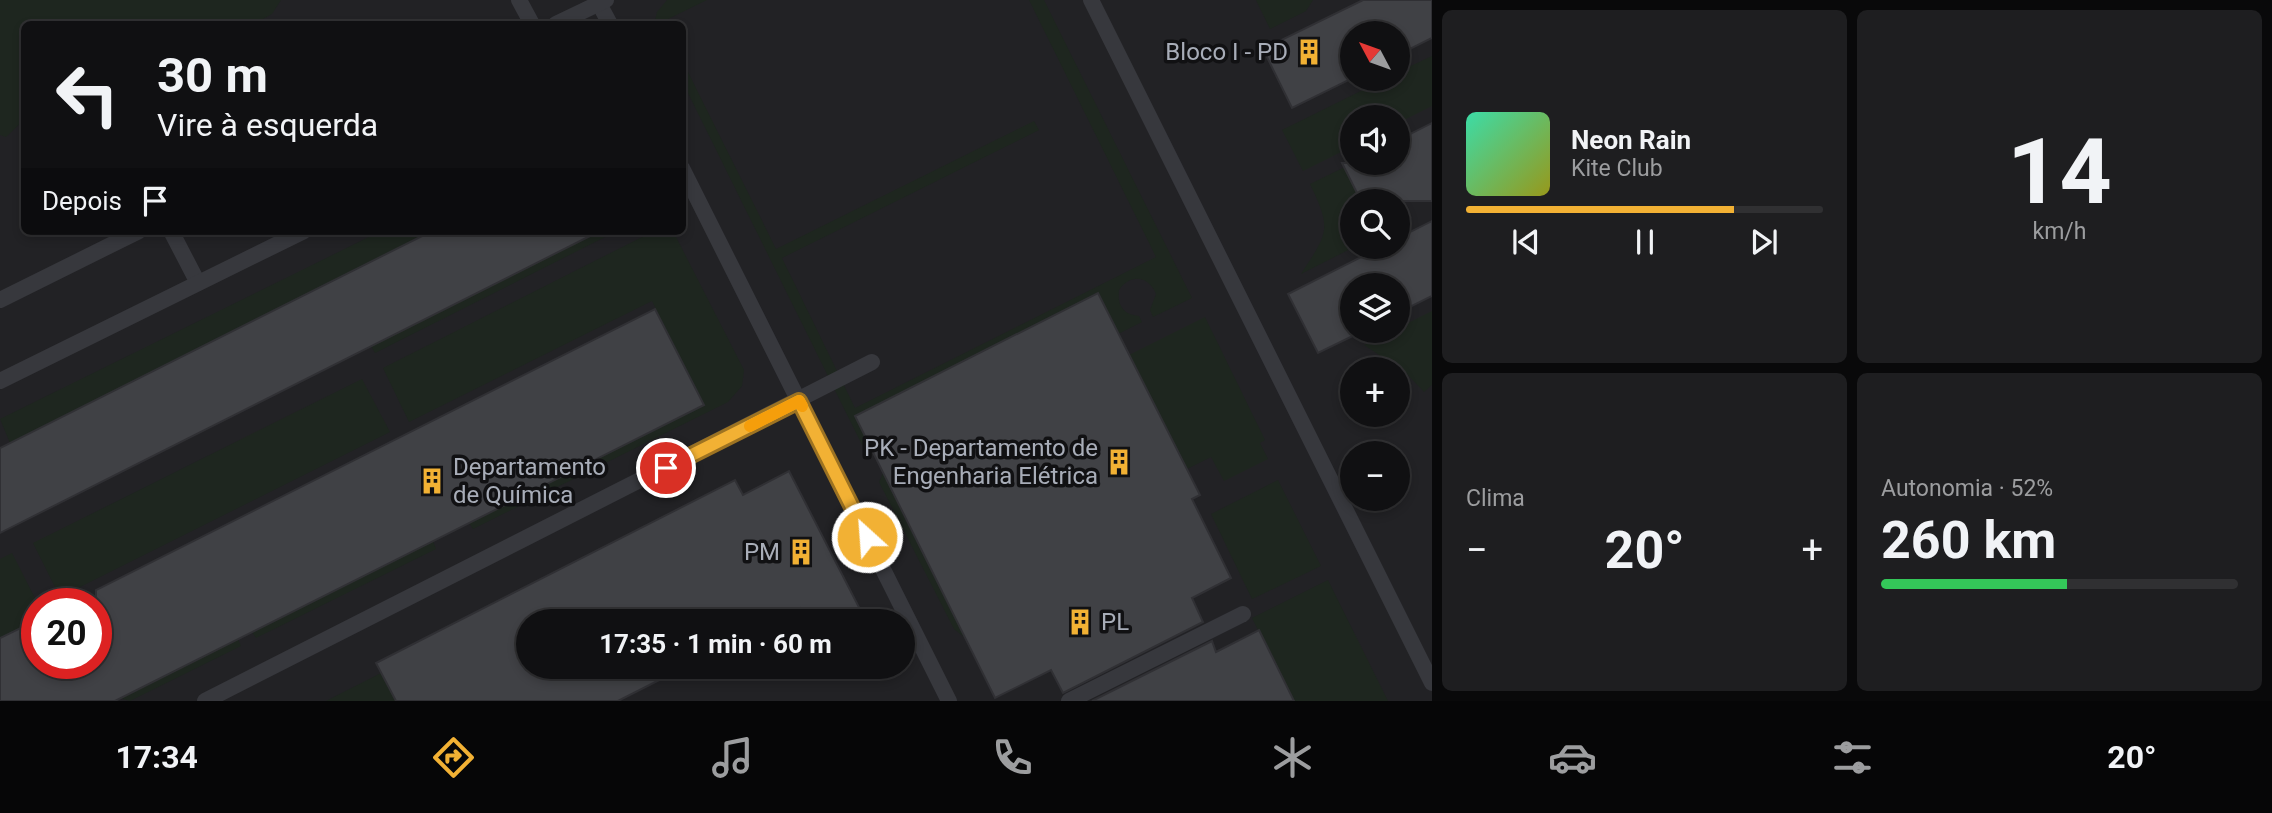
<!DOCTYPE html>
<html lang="pt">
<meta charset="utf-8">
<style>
body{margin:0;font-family:Roboto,sans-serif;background:#1e1e20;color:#f1f3f6;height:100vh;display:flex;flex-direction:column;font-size:26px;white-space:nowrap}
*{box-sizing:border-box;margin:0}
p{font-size:23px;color:#9c9d9f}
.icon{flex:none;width:38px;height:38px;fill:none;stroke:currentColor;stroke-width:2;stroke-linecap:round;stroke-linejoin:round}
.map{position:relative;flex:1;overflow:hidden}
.drawer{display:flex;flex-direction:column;gap:10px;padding:10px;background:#09090a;width:840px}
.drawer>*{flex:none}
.guide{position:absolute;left:21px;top:21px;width:665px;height:214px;border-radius:10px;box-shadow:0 4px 10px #0003,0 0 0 2px #303032;background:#101012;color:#f1f3f6;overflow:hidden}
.needle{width:46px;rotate:311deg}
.controls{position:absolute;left:1340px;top:21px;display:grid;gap:14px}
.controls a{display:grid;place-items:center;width:70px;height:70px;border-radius:50%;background:#101012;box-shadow:0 4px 10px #0003,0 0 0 2px #303032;font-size:35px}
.speed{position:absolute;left:21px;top:588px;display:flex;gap:14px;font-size:35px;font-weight:700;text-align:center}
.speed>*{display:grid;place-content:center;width:91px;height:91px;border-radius:50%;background:#101012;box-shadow:0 4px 10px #0003,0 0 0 2px #303032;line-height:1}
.speed .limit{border:10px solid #d22;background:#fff;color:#111}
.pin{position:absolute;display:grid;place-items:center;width:60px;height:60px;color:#fff;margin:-30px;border:4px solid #fff;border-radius:50%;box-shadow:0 2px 7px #0007}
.me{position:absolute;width:77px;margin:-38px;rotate:334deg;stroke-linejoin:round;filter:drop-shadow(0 0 5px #0008)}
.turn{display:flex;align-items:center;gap:24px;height:147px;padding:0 21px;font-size:32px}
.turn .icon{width:91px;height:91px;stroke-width:2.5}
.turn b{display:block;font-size:49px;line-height:60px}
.then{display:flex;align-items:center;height:66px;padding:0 21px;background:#0003;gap:14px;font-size:26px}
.big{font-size:52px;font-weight:700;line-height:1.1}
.drawer .card{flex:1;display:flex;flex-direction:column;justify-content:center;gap:10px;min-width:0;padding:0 24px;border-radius:10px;background:#1e1e20}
.drawer .dial{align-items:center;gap:0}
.dial b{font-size:91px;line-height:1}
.song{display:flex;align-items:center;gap:21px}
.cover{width:84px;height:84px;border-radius:10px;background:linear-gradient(135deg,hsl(160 70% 55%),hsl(60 70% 35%))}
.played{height:7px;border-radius:4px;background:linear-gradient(90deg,#f2b134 75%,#303032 75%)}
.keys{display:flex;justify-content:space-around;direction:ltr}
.heat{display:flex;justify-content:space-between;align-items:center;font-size:38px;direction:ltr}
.charge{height:10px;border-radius:5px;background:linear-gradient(90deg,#34c759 52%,#303032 0)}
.drawer .tiles{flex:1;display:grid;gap:10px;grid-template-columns:repeat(2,1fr)}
.trip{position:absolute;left:516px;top:609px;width:399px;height:70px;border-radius:35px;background:#101012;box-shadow:0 4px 10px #0003,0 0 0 2px #303032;font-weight:700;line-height:70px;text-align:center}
.dock{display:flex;height:112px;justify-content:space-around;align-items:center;background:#060607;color:#9c9d9f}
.dock .icon{width:49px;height:49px}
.dock .current{color:#f2b134}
.dock b{font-size:32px;color:#f1f3f6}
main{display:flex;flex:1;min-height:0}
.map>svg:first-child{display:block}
.built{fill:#222225;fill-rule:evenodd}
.green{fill:#1e261f}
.building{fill:#404145;stroke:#303034;stroke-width:2}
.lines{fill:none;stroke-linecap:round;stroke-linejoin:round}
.lane{stroke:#37383d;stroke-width:16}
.route-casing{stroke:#9d7322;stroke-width:18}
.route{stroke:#f2b134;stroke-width:12}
.slow{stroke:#f59e0b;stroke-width:12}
.labels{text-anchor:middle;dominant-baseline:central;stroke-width:7;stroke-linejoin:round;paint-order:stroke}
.poi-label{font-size:24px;fill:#a8adb8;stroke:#111113;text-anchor:end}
</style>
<main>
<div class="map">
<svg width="1432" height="701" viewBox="0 0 1432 701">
<rect width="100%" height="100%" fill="#161618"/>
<path class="built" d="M 0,0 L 1432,0 L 1432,701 L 0,701 ZM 24,24 L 682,24 L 682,231 L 24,231 ZM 1353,33 L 1398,33 L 1398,79 L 1353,79 ZM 1353,117 L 1398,117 L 1398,163 L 1353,163 ZM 1353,201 L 1398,201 L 1398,247 L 1353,247 ZM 1353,285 L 1398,285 L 1398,331 L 1353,331 ZM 1353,369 L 1398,369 L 1398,415 L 1353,415 ZM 1353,453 L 1398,453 L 1398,499 L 1353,499 ZM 37,604 L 96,604 L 96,663 L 37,663 ZM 528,621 L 903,621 L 903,667 L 528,667 Z"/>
<g class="green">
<path d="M 0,0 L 281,0 L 272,14 L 254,24 L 24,24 L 24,120 L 6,137 L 0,135 Z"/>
<path d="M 667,0 L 707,0 L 664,21 L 665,24 L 654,24 L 657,12 Z"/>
<path d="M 1029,0 L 1044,0 L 1192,298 L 1153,317 L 1150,310 L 1156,294 C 1148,275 1130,274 1119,290 C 1117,305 1123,315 1139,316 L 1142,322 L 1118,334 L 1098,293 L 855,416 L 873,452 L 867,455 L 683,83 L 682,60 L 776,249 L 1034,121 L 1039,130 L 782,258 L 855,408 L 1156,257 Z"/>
<path d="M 1256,0 L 1313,0 L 1306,11 L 1270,29 Z"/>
<path d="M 1432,56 L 1432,106 L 1398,123 L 1398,117 L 1353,117 L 1353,146 L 1303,171 L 1282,130 L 1385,79 L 1398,79 L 1398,72 Z"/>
<path d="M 1345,167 L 1361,201 L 1353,201 L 1354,247 L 1301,274 C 1328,232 1332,230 1310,184 Z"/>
<path d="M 381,231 L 432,231 L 10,443 L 0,419 Z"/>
<path d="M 600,231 L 617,231 L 375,353 L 371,346 Z"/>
<path d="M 654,231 L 673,231 L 744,370 L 742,386 L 728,402 L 473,529 L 469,523 L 703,405 L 652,301 L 409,422 L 383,368 Z"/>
<path d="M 1432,311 L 1432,385 L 1424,392 L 1405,372 L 1364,345 Z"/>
<path d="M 1205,317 L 1265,440 L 1260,443 L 1268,459 L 1224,481 L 1211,457 L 1187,469 L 1129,355 Z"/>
<path d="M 362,379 L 390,432 L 60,597 L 33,543 Z"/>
<path d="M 883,473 L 957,618 L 1125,557 L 964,637 L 954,629 L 879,482 Z"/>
<path d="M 1278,480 L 1321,566 L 1252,599 L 1211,514 Z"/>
<path d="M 433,541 L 436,549 L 256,638 L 252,632 Z"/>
<path d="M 12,553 L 38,604 L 37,621 L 0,639 L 0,559 Z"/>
<path d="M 1328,580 L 1388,701 L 1294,701 L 1252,618 Z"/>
<path d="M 238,639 L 241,646 L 130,701 L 120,698 Z"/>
<path d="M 381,673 L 396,701 L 326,701 Z"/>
</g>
<g class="building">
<path d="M 1363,0 L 1432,0 L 1432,38 L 1398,55 L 1398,33 L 1353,33 L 1353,78 L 1292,108 L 1263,49 Z"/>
<path d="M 1432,123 L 1432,201 L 1361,201 L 1342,163 L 1398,163 L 1398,140 Z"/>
<path d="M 1432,221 L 1432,296 L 1398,313 L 1398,285 L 1353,285 L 1353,331 L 1363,331 L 1318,353 L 1288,294 L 1381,247 L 1398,247 L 1398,238 Z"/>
<path d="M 432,231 L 600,231 L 0,533 L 0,448 Z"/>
<path d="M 1098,293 L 1200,495 L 1192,499 L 1231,578 L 1192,598 L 1203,622 L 1063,693 L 1051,670 L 995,698 L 855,416 Z"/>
<path d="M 655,309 L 704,405 L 115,701 L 0,701 L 0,638 L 37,620 L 37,663 L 96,663 L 96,590 Z"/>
<path d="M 789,471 L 866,621 L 807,621 L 800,608 L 775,621 L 528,621 L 528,667 L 685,667 L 618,701 L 396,701 L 376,663 L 735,480 L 743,495 Z"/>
<path d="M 1259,630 L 1294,701 L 1092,701 L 1212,641 L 1216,652 Z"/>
</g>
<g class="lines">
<g class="lane">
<path d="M 519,0 L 532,24"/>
<path d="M 597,0 L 610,24"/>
<path d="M 1091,0 L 1432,683"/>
<path d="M 556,24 L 606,0"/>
<path d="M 682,168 L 949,701"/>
<path d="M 171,231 L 198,283"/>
<path d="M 0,300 L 139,231"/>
<path d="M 0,381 L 304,231"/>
<path d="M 205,701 L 872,362"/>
<path d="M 1069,701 L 1243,614"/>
</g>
</g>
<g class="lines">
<g class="route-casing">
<path id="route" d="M 666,468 L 799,401 L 867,537"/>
</g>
<use href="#route" class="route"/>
<path class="slow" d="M 750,426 L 799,401 L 802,406"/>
</g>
<defs>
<g id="building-bare" transform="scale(2.1)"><path d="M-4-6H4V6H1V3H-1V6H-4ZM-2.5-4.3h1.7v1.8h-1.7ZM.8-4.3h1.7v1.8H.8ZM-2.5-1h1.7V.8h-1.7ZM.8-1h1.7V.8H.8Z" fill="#f2b134" stroke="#111113" stroke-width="2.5" paint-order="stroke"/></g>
</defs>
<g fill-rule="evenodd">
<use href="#building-bare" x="1309" y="52"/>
<use href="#building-bare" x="1119" y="462"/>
<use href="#building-bare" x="432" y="481"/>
<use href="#building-bare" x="801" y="552"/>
<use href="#building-bare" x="1080" y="622"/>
</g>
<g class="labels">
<g class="poi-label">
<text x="1288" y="52">Bloco I - PD</text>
<text x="1098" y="448">PK - Departamento de<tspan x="1098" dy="28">Engenharia Elétrica</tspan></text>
<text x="453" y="467" text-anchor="start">Departamento<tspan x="453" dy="28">de Química</tspan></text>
<text x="780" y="552">PM</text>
<text x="1101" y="622" text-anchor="start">PL</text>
</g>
</g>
</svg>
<div class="controls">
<a><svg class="needle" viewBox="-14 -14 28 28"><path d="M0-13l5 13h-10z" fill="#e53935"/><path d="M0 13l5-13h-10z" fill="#9c9d9f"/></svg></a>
<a><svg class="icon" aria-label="sound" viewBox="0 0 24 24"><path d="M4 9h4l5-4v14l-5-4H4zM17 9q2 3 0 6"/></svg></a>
<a><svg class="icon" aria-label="search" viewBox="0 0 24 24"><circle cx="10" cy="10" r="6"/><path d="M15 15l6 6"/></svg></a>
<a><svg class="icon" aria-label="layers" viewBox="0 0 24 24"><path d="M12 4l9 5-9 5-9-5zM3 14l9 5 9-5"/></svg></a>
<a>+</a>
<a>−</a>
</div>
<div class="speed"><div class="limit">20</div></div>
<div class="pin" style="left:666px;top:468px;background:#d93025"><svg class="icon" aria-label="arrive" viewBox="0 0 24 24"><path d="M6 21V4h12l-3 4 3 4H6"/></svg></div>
<svg class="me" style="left:867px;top:537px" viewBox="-20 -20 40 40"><circle r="17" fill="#f2b134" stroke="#fff" stroke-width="3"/><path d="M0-11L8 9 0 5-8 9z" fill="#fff"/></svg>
<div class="trip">17:35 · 1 min · 60 m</div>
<div class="guide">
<div class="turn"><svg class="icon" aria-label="left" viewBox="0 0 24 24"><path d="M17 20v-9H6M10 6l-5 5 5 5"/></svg><div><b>30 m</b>Vire à esquerda</div></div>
<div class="then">Depois<svg class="icon" aria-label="arrive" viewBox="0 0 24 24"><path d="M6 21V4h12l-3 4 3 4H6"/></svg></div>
</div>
</div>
<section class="drawer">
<div class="tiles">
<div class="card">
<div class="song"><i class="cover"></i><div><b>Neon Rain</b><p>Kite Club</p></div></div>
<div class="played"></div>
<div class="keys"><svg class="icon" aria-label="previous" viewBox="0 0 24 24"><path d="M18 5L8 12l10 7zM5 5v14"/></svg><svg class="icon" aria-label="pause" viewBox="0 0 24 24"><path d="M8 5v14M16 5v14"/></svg><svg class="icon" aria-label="next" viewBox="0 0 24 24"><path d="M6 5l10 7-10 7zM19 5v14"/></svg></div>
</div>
<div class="card dial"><b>14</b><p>km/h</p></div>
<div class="card"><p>Clima</p>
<div class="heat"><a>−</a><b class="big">20°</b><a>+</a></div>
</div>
<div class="card"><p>Autonomia · 52%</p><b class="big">260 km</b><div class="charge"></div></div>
</div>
</section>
</main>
<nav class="dock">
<b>17:34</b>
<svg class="icon current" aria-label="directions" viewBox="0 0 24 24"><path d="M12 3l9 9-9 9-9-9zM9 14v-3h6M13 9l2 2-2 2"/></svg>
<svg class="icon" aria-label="music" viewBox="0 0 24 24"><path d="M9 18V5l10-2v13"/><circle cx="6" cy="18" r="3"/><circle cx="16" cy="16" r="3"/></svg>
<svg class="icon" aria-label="phone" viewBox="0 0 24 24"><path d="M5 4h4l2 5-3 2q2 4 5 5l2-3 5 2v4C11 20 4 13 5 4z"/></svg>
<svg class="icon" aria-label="climate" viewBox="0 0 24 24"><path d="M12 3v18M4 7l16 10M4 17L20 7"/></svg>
<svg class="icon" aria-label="car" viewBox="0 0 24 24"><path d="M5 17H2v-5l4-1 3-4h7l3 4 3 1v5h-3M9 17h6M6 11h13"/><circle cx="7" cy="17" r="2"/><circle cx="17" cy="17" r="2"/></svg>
<svg class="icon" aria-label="filters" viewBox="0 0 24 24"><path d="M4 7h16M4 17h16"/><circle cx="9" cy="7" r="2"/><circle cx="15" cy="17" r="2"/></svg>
<b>20°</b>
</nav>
